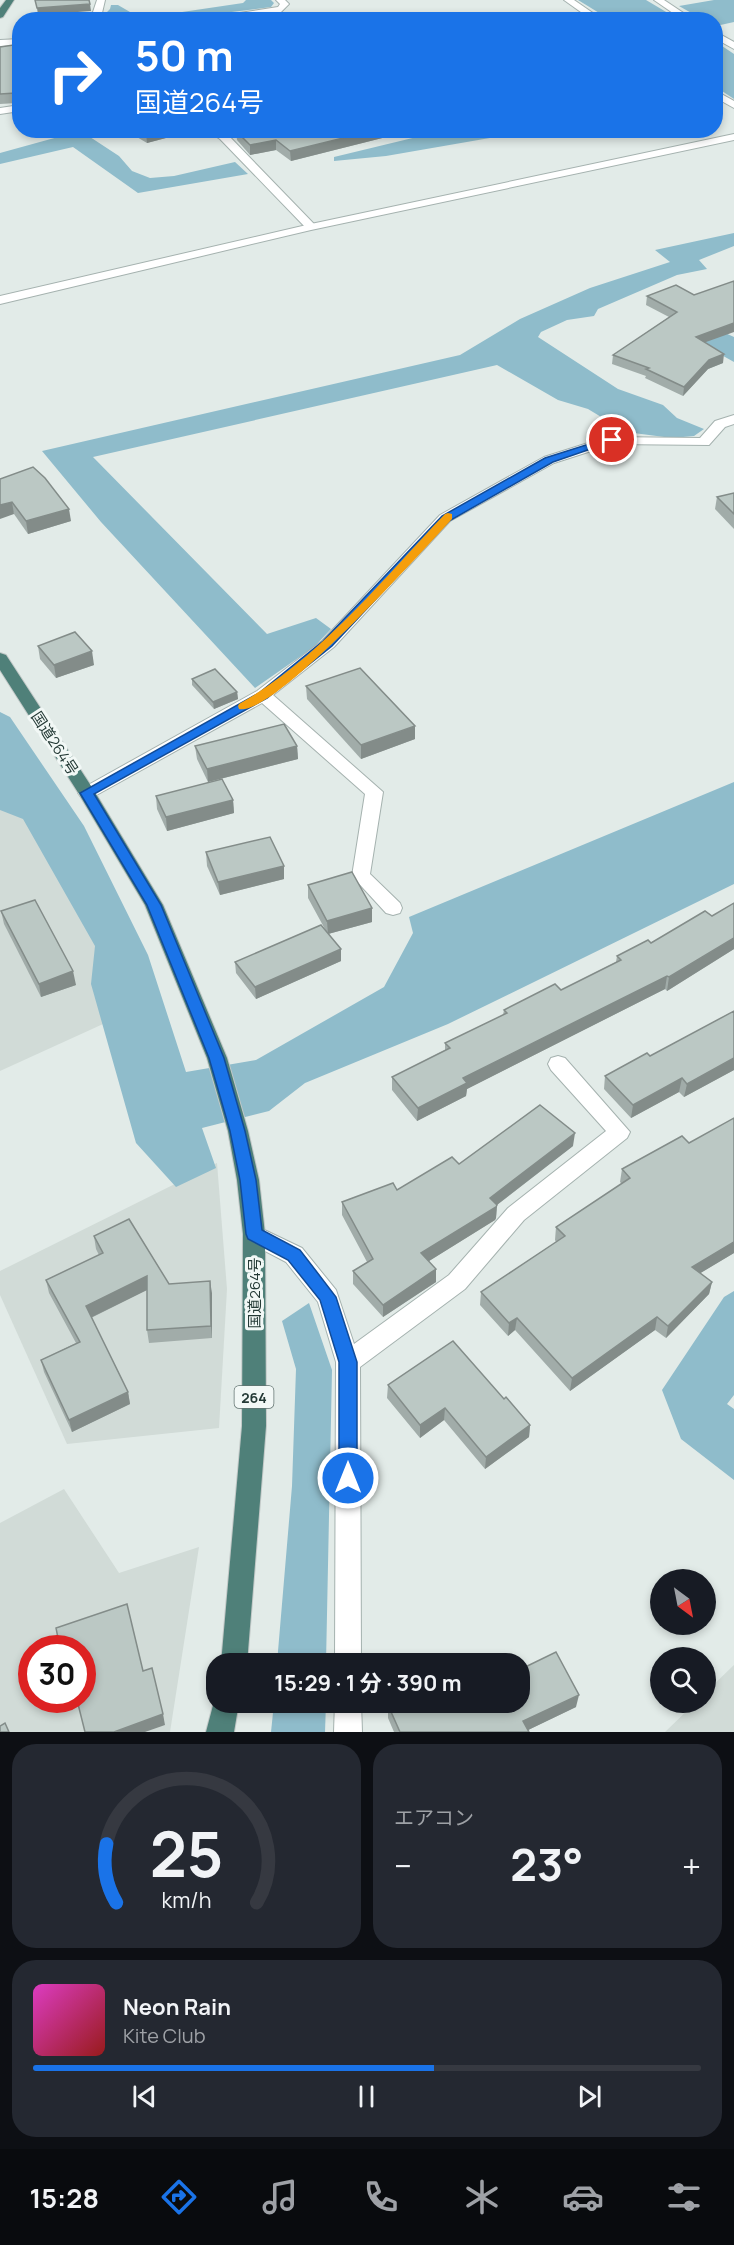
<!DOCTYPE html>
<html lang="ja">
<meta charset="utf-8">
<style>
body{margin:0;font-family:Manrope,"Noto Sans JP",sans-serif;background:#242831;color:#f1f3f6;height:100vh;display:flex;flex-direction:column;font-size:22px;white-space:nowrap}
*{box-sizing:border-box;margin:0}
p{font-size:20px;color:#9ea1a6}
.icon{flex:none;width:33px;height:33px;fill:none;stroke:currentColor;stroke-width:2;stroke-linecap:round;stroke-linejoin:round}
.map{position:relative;height:1732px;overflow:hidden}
.details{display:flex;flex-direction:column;gap:12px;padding:12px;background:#0d0f14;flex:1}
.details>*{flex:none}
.banner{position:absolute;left:12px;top:12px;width:711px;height:126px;border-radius:24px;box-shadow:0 3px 9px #0003;background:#1a73e8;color:#fff;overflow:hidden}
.needle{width:39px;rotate:148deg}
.controls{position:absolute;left:650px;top:1569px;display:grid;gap:12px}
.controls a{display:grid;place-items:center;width:66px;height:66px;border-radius:50%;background:#171b24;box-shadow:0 3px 9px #0003;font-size:30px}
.speed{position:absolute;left:18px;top:1635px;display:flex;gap:12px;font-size:30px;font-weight:700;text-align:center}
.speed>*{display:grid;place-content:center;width:78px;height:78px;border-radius:50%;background:#171b24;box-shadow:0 3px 9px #0003;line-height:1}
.speed .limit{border:9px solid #d22;background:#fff;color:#111}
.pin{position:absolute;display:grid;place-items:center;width:51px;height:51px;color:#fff;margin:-26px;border:3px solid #fff;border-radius:50%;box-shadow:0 2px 6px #0007}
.me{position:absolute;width:66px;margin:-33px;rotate:0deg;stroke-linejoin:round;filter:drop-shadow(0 0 4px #0008)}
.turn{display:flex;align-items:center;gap:21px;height:126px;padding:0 24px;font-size:27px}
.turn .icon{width:78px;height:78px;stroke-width:2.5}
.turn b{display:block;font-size:42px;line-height:51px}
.big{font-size:45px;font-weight:700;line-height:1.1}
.details .tile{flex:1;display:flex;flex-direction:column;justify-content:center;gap:9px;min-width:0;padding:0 21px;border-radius:24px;background:#242831}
.details .dial{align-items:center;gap:0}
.dial svg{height:156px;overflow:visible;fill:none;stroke:#363941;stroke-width:7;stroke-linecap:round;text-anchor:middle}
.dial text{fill:#f1f3f6;stroke:none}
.song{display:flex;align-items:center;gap:18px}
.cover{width:72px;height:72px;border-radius:9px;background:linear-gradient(135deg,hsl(310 70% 55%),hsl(0 70% 35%))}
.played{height:6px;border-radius:3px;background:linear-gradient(90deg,#1a73e8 60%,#363941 60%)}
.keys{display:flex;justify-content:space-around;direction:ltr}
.heat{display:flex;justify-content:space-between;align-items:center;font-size:33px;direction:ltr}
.details .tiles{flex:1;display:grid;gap:12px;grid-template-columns:1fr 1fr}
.tile:last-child{grid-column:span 2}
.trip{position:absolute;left:206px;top:1653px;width:324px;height:60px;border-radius:24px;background:#171b24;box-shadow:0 3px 9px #0003;font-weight:700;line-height:60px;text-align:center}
.dock{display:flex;height:96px;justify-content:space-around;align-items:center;background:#090b0e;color:#9ea1a6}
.dock .icon{width:42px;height:42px}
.dock .current{color:#1a73e8}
.dock b{font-size:27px;color:#f1f3f6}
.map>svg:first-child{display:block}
.built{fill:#d1dbd7;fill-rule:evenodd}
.water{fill:#8fbccb}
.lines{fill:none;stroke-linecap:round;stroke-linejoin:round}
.minor-casing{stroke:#a5b2af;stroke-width:2}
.tertiary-casing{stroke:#a5b2af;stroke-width:2}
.trunk-casing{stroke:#c2c8c7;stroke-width:2}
.minor{fill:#fff;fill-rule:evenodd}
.tertiary{fill:#fff;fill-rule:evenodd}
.trunk{fill:#4f8079;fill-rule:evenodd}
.wall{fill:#a1aca9}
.shaded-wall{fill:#838c89}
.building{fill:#bbc8c4;stroke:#838c89;stroke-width:1.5}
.route{fill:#1a73e8;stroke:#114b97;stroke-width:1.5}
.slow{fill:#f59e0b}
.labels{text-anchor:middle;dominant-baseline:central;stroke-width:6;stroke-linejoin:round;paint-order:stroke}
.shield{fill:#f2f8f6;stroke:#627370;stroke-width:1.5}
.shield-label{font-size:14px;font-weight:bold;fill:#243a36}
.street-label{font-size:15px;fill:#243a36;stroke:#f2f8f6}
</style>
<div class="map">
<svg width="734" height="1732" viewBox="0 0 734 1732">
<rect width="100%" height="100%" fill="#e2ebe8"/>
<g class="built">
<path d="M 16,781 L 136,1009 L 0,1071 L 0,787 Z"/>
<path d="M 217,1163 L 227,1289 L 219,1428 L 67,1444 L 0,1295 L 0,1271 Z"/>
<path d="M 64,1489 L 119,1573 L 199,1547 L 170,1732 L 0,1732 L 0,1523 ZM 32,1648 L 82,1648 L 82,1700 L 32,1700 Z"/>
<path d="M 734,1665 L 734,1732 L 665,1732 L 695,1703 L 705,1702 L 705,1693 Z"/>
</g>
<g class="water">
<path d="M 246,0 L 271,0 L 274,3 L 271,7 L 175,19 L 99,20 L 110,9 L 111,5 L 118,5 L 130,12 L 155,16 L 243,3 Z"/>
<path d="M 578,0 L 646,0 L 678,19 L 609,19 Z"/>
<path d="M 714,0 L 734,0 L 734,22 L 716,26 L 716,20 L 702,19 L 679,6 Z"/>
<path d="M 716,42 L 734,54 L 734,99 L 716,87 Z"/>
<path d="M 462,130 L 531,131 L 386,156 L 334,161 L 334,157 L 425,135 Z"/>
<path d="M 93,131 L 90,137 L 119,156 L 132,171 L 150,178 L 174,176 L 235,162 L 248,174 L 138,193 L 73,147 L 0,164 L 0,153 L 58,137 L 63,131 Z"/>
<path d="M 734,233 L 734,246 L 699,260 L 707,269 L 677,275 L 598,309 L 594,316 L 567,320 L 541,332 L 538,337 L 618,389 L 663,405 L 677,418 L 704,429 L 694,436 L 672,438 L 626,432 L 588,409 L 558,400 L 497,365 L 93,457 L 267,634 L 316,618 L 331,629 L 314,647 L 255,688 L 101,522 L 42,451 L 460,355 L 520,319 L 590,288 L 670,262 L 655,250 Z"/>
<path d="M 712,327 L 734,337 L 734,362 L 691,338 Z"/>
<path d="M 0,712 L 10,717 L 84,826 L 148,955 L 186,1072 L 256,1060 L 384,987 L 413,933 L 409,917 L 734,782 L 734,884 L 448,1024 L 305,1083 L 269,1111 L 202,1128 L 216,1168 L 176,1187 L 136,1143 L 91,984 L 95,946 L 23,819 L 0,810 Z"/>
<path d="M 734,1291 L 734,1395 L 727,1404 L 734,1409 L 734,1480 L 681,1439 L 662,1390 L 724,1297 Z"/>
<path d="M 309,1303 L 332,1370 L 326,1663 L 277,1663 L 292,1486 L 296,1369 L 282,1321 Z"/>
<path d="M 274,1703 L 326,1703 L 325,1732 L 271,1732 Z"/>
</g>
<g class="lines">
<g class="minor-casing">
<g id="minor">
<path d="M 97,0 L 105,0 L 102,13 L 95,20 L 85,20 L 93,12 Z"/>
<path d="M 276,0 L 285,0 L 289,4 L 281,12 L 222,20 L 194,20 L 278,7 L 280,4 Z"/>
<path d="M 564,0 L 574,0 L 603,20 L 592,20 Z"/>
<path d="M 654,0 L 664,0 L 694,20 L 683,20 Z"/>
<path d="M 716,32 L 734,42 L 734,49 L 716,39 Z"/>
<path d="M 20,39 L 20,45 L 0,46 L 0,40 Z"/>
<path d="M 716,91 L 734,101 L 734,108 L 716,98 Z"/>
<path d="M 20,105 L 20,111 L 0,114 L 0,108 Z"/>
<path d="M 207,130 L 220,130 L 228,135 L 315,225 L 315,229 L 307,229 L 220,139 Z"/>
<path d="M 734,415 L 734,424 L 725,427 L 709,445 L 613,444 L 554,463 L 450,521 L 334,647 L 273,695 L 383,792 L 370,874 L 400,903 L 402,908 L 400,913 L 393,915 L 386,913 L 352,876 L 365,794 L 262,703 L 93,797 L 81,797 L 78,793 L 81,789 L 257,691 L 322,641 L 440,515 L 544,457 L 607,437 L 700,438 L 715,421 Z"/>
<path d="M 558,1056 L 565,1058 L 630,1132 L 627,1138 L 524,1220 L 465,1289 L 360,1367 L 361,1664 L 335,1664 L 336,1362 L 318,1302 L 286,1262 L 246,1241 L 243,1234 L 246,1227 L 254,1225 L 302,1248 L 336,1290 L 354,1344 L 449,1275 L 508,1208 L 606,1131 L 551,1070 L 548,1064 L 551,1058 Z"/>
<path d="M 335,1702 L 361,1702 L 362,1732 L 334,1732 Z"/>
</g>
</g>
<g class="tertiary-casing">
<path id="tertiary" d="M 734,134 L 734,140 L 311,230 L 0,304 L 0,296 L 311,224 Z"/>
</g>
<g class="trunk-casing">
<g id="trunk">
<path d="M 6,0 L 14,0 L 3,17 L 0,18 L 0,8 Z"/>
<path d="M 0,653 L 6,655 L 93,789 L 163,905 L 227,1058 L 248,1131 L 259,1180 L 265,1234 L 266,1426 L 247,1664 L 221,1664 L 242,1426 L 243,1234 L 237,1180 L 228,1131 L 207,1058 L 145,905 L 79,794 L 0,670 Z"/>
<path d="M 216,1694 L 216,1702 L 239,1702 L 234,1732 L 206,1732 Z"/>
</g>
</g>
<use href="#minor" class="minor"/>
<use href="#tertiary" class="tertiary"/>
<use href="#trunk" class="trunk"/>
</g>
<g class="wall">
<path d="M 16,22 L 20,22 L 20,35 L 17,32 Z"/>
<path d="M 20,44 L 20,87 L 17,103 L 0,104 L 0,47 Z"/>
<path d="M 125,130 L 196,130 L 147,143 Z"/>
<path d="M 414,130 L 291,161 L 276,150 L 250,155 L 237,140 L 236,131 Z"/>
<path d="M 676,285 L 705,342 L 723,363 L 708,369 L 683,396 L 645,378 L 646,376 L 612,364 L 613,355 L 669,317 L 646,305 L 647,296 Z"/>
<path d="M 0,479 L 71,521 L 28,534 L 14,514 Z"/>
<path d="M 734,493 L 734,529 L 715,509 L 717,497 Z"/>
<path d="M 38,646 L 94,665 L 56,678 L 40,659 Z"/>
<path d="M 192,679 L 237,692 L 238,699 L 214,709 L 192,685 Z"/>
<path d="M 306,686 L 415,739 L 361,759 L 307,699 Z"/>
<path d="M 195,746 L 297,746 L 298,759 L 208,782 L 197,759 Z"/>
<path d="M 156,796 L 233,800 L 234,813 L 167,831 L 157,809 Z"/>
<path d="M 206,852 L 284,879 L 220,895 L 207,866 Z"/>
<path d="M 308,885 L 372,922 L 328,934 L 341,961 L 256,999 L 236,973 L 235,962 L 326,931 L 308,898 Z"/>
<path d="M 734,903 L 734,949 L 667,991 L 665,989 L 467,1089 L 466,1096 L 417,1121 L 392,1090 L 392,1077 L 445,1050 L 445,1043 L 503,1015 L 504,1010 L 561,990 L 616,962 L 617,956 L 651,943 L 712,916 Z"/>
<path d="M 1,911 L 76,985 L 41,997 L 4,924 Z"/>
<path d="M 734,1011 L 734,1070 L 684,1097 L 679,1092 L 631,1118 L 604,1089 L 605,1076 L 650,1056 Z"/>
<path d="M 573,1146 L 497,1205 L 496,1218 L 495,1220 L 429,1261 L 436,1282 L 383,1317 L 353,1284 L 353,1271 L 367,1262 L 342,1215 L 342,1202 L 397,1190 L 459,1164 Z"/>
<path d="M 622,1169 L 734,1253 L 700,1273 L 712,1282 L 709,1294 L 666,1338 L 655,1330 L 570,1391 L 515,1330 L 508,1336 L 480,1305 L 481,1292 L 556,1242 L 555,1240 L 556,1227 L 622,1184 L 620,1182 Z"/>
<path d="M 94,1236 L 169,1284 L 212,1293 L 212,1338 L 149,1343 L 147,1330 L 147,1290 L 91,1318 L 128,1392 L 130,1404 L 72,1432 L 44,1372 L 41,1360 L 76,1343 L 49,1293 L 46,1280 L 99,1255 L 96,1249 Z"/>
<path d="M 388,1385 L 504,1399 L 530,1425 L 529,1437 L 485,1469 L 444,1420 L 420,1438 L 387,1398 Z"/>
<path d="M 388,1705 L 576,1707 L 528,1730 L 529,1732 L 394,1732 L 388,1718 Z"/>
</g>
<g class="shaded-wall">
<path d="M 90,4 L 91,11 L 38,15 L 37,8 Z"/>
<path d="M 20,69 L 20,87 L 17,103 L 16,93 Z"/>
<path d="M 157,130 L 196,130 L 147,143 L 146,133 Z"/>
<path d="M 376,130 L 414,130 L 291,161 L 290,151 Z"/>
<path d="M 276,140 L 276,150 L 250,155 L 250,145 Z"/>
<path d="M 734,323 L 734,332 L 695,346 L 696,337 Z"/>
<path d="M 724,354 L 723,363 L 708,369 L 683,396 L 684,387 L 709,360 Z"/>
<path d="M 12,502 L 14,514 L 0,519 L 0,505 Z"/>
<path d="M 69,509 L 71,521 L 28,534 L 26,521 Z"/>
<path d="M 92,651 L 94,665 L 56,678 L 54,665 Z"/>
<path d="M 237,692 L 238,699 L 214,709 L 213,702 Z"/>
<path d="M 415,726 L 415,739 L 361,759 L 361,745 Z"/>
<path d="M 297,746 L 298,759 L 208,782 L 207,769 Z"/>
<path d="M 233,800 L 234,813 L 167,831 L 166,817 Z"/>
<path d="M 284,866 L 284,879 L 220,895 L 218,882 Z"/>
<path d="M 372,908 L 372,922 L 328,934 L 327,921 Z"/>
<path d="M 734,938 L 734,949 L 667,991 L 669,977 Z"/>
<path d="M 341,949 L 341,961 L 256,999 L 255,987 Z"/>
<path d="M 73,971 L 76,985 L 41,997 L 39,984 Z"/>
<path d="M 667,976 L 665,989 L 467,1089 L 466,1096 L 417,1121 L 418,1108 L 463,1078 Z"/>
<path d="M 734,1058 L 734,1070 L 684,1097 L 687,1084 Z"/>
<path d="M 682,1078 L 679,1092 L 631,1118 L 633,1105 Z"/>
<path d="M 575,1133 L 573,1146 L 489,1211 L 490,1198 Z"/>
<path d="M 497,1205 L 496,1218 L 495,1220 L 421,1266 L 421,1253 Z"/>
<path d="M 734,1242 L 734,1253 L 689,1280 L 692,1267 Z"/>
<path d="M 436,1269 L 436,1282 L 383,1317 L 383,1305 Z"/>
<path d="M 147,1276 L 149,1289 L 88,1319 L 86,1306 Z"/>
<path d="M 210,1281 L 212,1293 L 212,1338 L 211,1326 Z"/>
<path d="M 712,1282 L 709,1294 L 666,1338 L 668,1326 Z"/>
<path d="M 657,1317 L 655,1330 L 570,1391 L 572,1378 Z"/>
<path d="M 517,1318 L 515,1330 L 508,1336 L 509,1323 Z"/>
<path d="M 128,1392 L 130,1404 L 72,1432 L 69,1420 Z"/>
<path d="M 445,1408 L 444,1420 L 420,1438 L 420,1425 Z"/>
<path d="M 530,1425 L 529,1437 L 485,1469 L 486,1457 Z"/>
<path d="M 579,1695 L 576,1707 L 524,1732 L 523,1721 Z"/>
<path d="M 163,1714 L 165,1725 L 145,1732 L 114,1732 Z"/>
</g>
<g class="building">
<path d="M 35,0 L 89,0 L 90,4 L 37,8 Z"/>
<path d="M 169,18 L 172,20 L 156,20 Z"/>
<path d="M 20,44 L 20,69 L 16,93 L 0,94 L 0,47 Z"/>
<path d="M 141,130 L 157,130 L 146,133 Z"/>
<path d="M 376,130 L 290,151 L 276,140 L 250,145 L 236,131 Z"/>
<path d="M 734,281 L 734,323 L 696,337 L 724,354 L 709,360 L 684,387 L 646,369 L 649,368 L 613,355 L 677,312 L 647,296 L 676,285 L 694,295 Z"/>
<path d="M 33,467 L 45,478 L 69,509 L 26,521 L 12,502 L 0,505 L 0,479 Z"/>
<path d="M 734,493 L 734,514 L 717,497 Z"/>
<path d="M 75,632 L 92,651 L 54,665 L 38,646 Z"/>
<path d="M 360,668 L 415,726 L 361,745 L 306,686 Z"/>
<path d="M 215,669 L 237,692 L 213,702 L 192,679 Z"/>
<path d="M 284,724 L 297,746 L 207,769 L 195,746 Z"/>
<path d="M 222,779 L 233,800 L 166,817 L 156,796 Z"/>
<path d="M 270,837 L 284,866 L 218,882 L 206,852 Z"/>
<path d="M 352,872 L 372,908 L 327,921 L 308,885 Z"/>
<path d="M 35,900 L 73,971 L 39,984 L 1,911 Z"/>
<path d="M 734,903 L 734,938 L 669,977 L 667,976 L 463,1078 L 467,1083 L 418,1108 L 392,1077 L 450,1048 L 445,1043 L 507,1013 L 504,1010 L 555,984 L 561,990 L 621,960 L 617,956 L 648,940 L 651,943 L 705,911 L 712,916 Z"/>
<path d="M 321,925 L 341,949 L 255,987 L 235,962 Z"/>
<path d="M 734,1011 L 734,1058 L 687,1084 L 682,1078 L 633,1105 L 605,1076 L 647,1053 L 650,1056 Z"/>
<path d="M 540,1105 L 575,1133 L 490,1198 L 497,1205 L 496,1207 L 421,1253 L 436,1269 L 383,1305 L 353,1271 L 373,1259 L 342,1202 L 393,1183 L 397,1190 L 452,1157 L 459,1164 Z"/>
<path d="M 734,1118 L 734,1242 L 692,1267 L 712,1282 L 668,1326 L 657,1317 L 572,1378 L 517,1318 L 509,1323 L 481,1292 L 565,1236 L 556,1227 L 630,1178 L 622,1169 L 682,1136 L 689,1143 Z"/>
<path d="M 129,1219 L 169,1284 L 210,1281 L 211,1326 L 147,1330 L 147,1276 L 86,1306 L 128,1392 L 69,1420 L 41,1360 L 80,1342 L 46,1280 L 103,1253 L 94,1236 Z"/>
<path d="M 453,1341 L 504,1399 L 506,1397 L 530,1425 L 486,1457 L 445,1408 L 420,1425 L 388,1385 Z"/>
<path d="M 127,1604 L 143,1671 L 152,1668 L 163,1714 L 114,1732 L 85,1732 L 77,1700 L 82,1700 L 82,1648 L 60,1648 L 56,1628 Z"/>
<path d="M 556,1652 L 579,1695 L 523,1721 L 529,1732 L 400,1732 L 388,1705 L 394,1702 L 519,1702 L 519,1670 Z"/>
<path d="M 5,1723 L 9,1732 L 0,1732 L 0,1726 Z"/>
</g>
<path class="route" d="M 608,438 L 617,440 L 553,462 L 449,521 L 332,646 L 267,698 L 94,794 L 161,905 L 224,1058 L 245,1131 L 256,1180 L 262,1230 L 300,1250 L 336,1297 L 357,1362 L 357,1478 L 355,1484 L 348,1487 L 342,1484 L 339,1478 L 339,1362 L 320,1300 L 288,1260 L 248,1239 L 246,1234 L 240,1180 L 230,1131 L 209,1058 L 147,905 L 80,793 L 259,693 L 323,641 L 442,516 L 545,458 Z"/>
<path class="slow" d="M 448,513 L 452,514 L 452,519 C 424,549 273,718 239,709 L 238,706 L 239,704 C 320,658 381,581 445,514 Z"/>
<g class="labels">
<rect class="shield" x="234.5" y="1386" width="39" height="22" rx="4.5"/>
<g class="shield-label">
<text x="254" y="1397">264</text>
</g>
<g class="street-label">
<text transform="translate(55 743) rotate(57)">国道264号</text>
<text transform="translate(254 1293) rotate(-90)">国道264号</text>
</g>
</g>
</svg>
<div class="controls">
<a><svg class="needle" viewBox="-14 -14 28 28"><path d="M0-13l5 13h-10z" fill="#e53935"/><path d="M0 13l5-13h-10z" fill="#9ea1a6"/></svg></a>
<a><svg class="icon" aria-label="search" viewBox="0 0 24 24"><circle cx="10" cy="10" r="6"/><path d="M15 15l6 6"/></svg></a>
</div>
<div class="speed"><div class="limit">30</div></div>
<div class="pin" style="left:612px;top:440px;background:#d93025"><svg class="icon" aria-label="arrive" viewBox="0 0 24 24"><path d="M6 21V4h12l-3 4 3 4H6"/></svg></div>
<svg class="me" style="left:348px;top:1478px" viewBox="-20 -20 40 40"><circle r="17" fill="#1a73e8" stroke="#fff" stroke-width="3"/><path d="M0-11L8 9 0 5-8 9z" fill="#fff"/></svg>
<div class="trip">15:29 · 1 分 · 390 m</div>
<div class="banner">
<div class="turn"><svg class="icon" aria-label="right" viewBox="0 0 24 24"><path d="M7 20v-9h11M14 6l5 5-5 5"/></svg><div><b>50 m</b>国道264号</div></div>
</div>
</div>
<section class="details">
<div class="tiles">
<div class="tile dial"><svg viewBox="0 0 100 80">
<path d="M14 69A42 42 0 1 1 86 69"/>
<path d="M14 69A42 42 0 0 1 9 39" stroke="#1a73e8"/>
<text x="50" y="56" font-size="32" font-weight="700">25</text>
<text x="50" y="72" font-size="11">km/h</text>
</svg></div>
<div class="tile"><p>エアコン</p>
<div class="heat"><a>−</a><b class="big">23°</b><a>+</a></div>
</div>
<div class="tile">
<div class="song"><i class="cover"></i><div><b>Neon Rain</b><p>Kite Club</p></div></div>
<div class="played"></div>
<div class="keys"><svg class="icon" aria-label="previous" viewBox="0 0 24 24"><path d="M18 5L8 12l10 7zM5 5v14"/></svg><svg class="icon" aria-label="pause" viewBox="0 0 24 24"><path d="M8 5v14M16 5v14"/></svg><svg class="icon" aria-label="next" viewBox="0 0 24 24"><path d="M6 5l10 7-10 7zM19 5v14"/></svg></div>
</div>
</div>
</section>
<nav class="dock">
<b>15:28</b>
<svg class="icon current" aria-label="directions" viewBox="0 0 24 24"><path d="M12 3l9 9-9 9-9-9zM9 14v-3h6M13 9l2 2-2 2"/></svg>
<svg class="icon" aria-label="music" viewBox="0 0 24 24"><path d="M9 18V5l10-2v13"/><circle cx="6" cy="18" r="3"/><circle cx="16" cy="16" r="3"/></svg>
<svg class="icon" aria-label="phone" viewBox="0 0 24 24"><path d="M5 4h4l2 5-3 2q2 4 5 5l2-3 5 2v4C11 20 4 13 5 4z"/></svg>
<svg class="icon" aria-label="climate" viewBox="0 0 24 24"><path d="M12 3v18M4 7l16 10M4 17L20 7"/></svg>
<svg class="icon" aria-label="car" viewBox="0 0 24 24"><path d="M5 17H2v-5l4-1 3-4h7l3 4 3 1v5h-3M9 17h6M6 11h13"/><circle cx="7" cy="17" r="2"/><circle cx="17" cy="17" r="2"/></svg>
<svg class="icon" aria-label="filters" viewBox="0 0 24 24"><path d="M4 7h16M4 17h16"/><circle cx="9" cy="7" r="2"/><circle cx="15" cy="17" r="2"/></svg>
</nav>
